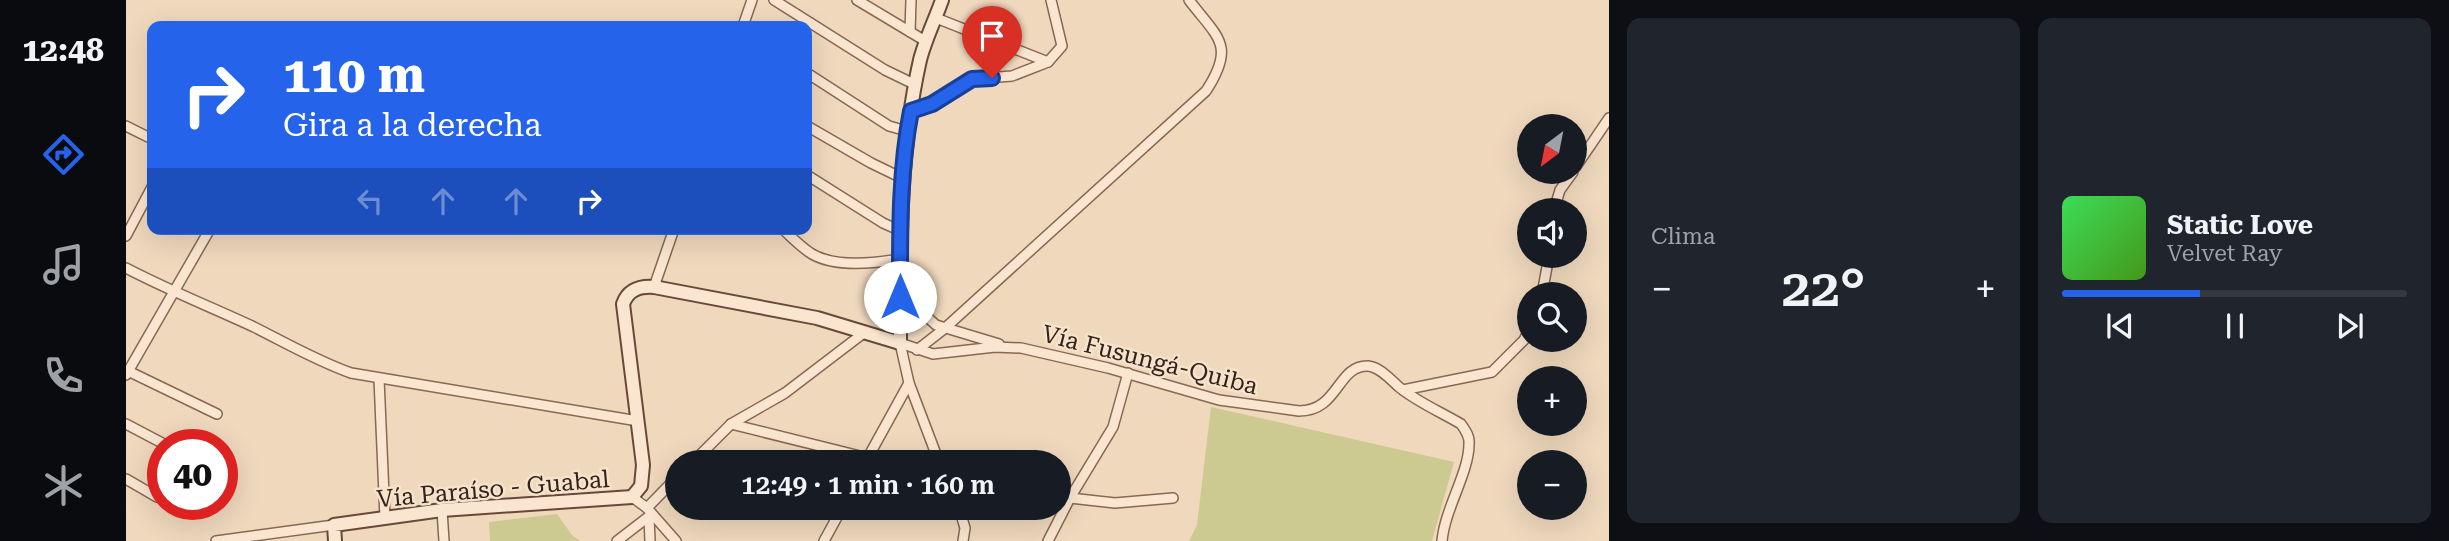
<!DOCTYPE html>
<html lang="es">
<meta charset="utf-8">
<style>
body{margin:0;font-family:"Roboto Serif",serif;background:#20242c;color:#f1f3f6;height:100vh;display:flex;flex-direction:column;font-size:26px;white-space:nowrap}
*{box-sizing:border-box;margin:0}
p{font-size:23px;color:#9ea1a6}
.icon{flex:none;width:38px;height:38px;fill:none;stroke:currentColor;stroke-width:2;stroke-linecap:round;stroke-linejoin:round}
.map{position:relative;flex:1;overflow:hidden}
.drawer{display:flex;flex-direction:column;gap:18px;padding:18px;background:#0d0f14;width:840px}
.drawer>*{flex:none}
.banner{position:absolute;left:21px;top:21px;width:665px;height:214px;border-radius:14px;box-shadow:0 7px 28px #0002;background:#2563eb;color:#fff;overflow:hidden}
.needle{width:46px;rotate:212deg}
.controls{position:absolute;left:1391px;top:114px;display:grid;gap:14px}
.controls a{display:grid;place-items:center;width:70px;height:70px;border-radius:50%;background:#171b24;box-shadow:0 7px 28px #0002;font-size:35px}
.speed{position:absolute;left:21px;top:429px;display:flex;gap:14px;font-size:35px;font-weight:700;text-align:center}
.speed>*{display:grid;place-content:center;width:91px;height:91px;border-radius:50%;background:#171b24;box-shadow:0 7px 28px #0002;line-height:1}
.speed .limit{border:10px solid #d22;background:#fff;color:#111}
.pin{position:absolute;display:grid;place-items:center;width:60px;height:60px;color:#fff;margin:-72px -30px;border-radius:50% 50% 50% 0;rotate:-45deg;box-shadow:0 0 7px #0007}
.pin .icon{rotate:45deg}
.me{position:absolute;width:77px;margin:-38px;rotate:0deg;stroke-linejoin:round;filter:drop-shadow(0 0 5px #0008)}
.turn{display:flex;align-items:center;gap:24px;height:147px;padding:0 21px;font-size:32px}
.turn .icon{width:91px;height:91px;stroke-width:2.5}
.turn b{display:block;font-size:49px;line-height:60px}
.lanes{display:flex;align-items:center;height:66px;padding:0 21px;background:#0003;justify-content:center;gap:35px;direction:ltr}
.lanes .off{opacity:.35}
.big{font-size:52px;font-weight:600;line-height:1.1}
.drawer .widget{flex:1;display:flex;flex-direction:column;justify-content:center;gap:10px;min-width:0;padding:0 24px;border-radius:14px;background:#20242c}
.song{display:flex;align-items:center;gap:21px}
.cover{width:84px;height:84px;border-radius:10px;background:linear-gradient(135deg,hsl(130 70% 55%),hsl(100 70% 35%))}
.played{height:7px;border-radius:4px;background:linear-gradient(90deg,#2563eb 40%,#363941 40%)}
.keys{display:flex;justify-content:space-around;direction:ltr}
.heat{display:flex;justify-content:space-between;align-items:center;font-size:38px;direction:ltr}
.drawer .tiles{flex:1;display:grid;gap:18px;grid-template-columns:repeat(2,1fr)}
.trip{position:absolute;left:539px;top:450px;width:406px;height:70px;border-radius:35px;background:#171b24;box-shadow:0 7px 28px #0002;font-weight:600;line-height:70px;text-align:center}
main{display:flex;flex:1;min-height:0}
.tab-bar{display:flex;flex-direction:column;width:126px;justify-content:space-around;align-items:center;background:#090b0e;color:#9ea1a6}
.tab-bar .icon{width:49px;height:49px}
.tab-bar .active{color:#2563eb}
.tab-bar b{font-size:32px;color:#f1f3f6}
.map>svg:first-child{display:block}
.green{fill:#cdca91}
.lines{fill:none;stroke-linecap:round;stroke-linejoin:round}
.street-casing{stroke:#876855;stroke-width:12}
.secondary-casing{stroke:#684939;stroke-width:16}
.street{stroke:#fae6d0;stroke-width:9}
.secondary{stroke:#fae6d0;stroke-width:12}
.route-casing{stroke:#184099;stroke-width:18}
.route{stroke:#2563eb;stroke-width:12}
.labels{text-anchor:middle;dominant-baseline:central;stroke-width:5;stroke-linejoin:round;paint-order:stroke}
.street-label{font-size:24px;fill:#35231b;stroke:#f6e3cc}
</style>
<main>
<nav class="tab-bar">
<b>12:48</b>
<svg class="icon active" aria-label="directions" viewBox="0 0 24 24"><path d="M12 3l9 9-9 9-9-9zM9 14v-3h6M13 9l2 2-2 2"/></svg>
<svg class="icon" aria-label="music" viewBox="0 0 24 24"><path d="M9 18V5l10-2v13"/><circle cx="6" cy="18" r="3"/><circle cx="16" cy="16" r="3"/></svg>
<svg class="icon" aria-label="phone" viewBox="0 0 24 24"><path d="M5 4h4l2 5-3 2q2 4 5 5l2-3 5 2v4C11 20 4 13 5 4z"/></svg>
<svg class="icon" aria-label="climate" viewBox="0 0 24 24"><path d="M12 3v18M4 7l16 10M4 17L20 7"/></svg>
</nav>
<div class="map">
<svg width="1483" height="541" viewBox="0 0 1483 541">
<rect width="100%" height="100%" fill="#efd8bc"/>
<g class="green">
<path d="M 1085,407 L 1328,462 L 1306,541 L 1063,541 L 1071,525 Z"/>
<path d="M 431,514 L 446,535 L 454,541 L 364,541 L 363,522 Z"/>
</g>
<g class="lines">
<g class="street-casing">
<g id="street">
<path d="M 648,0 L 759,70 L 790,85"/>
<path d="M 731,0 L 801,42"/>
<path d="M 810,18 L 922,62"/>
<path d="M 617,26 L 626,0"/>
<path d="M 784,32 L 785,0"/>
<path d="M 681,73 L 763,126 L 781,131"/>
<path d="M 785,111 L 806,104 L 846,79 L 886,76 L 922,62 L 936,46 L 925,0"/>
<path d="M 0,126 L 26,139"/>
<path d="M 681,126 L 745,163 L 778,179"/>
<path d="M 1449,168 L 1483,118"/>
<path d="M 681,175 L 757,223 L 775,231"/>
<path d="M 1428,210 L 1434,190 L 1447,172"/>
<path d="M 657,229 C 666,238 676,248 686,254 C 710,268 749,263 774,259"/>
<path d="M 0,236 L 26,187"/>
<path d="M 0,268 C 42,290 85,307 128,327 C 160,343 191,361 225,373 L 512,421"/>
<path d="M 775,276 L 801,317 L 810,325 L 873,344"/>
<path d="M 528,287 L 548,229"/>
<path d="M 1416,294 L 1423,256"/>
<path d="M 774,343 L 807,354 L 869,347 L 895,348 L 982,368 L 1093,400 L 1173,411 C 1213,411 1211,365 1242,366 C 1254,367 1265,380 1273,387 C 1291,402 1315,412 1335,424 C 1339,430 1344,436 1343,444 C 1343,473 1319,508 1316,541"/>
<path d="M 774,343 L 783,383 L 813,462"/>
<path d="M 791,350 L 818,329 L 1080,91 C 1110,45 1092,38 1063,0"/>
<path d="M 2,371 L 91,414"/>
<path d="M 0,375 L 84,229"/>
<path d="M 253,379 L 259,518"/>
<path d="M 1277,390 L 1366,372 L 1398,340 L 1404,328"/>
<path d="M 0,424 L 38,444"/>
<path d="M 605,424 L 742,458"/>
<path d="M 740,461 L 783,383"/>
<path d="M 567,462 L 605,424 L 659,393 L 739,332"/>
<path d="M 0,479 L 31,497"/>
<path d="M 506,497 L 521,508 L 550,541"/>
<path d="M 944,498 L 989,503 L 1047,498"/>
<path d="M 521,508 L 551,477"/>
<path d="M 833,508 L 839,528 L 837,541"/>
<path d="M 316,510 L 318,541"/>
<path d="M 523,517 L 524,541"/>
<path d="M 90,541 L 208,525"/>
<path d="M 491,541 L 526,514"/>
<path d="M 698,541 L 716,508"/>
<path d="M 922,541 L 944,498 L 987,427 L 1002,373"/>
</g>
</g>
<g class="secondary-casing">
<path id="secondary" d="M 209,541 L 208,525 L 316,510 L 506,497 L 515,486 L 517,465 L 497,304 C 502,290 513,286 528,287 L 691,318 L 774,343 C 774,248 773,153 794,60 C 799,40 809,20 816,0"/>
</g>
<use href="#street" class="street"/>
<use href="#secondary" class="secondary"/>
</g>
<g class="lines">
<g class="route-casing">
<path id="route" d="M 774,297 C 774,236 773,172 785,111 L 806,104 L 846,79 L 866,78"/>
</g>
<use href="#route" class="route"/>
</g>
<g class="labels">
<g class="street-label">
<text transform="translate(1024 360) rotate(14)">Vía Fusungá-Quiba</text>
<text transform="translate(367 489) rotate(-5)">Vía Paraíso - Guabal</text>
</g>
</g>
</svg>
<div class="controls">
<a><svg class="needle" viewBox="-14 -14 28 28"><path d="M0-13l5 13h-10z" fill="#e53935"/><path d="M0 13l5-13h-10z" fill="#9ea1a6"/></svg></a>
<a><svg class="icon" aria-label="sound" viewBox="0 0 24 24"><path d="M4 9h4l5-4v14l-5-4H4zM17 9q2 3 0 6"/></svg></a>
<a><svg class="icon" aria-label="search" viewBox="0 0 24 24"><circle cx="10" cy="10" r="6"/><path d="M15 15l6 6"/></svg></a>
<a>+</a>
<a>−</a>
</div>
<div class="speed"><div class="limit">40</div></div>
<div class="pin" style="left:866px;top:78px;background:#d93025"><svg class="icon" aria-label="arrive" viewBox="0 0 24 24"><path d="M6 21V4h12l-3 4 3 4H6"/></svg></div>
<svg class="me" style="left:774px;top:297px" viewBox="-20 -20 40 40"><circle r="19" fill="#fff"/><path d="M0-13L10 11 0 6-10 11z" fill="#2563eb"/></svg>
<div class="trip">12:49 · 1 min · 160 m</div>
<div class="banner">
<div class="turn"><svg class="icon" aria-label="right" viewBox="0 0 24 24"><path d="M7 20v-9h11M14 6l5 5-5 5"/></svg><div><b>110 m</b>Gira a la derecha</div></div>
<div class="lanes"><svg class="icon off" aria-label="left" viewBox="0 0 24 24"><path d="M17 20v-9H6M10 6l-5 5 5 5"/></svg><svg class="icon off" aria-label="ahead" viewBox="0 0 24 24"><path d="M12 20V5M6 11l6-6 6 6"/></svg><svg class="icon off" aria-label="ahead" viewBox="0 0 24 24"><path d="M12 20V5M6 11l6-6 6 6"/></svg><svg class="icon" aria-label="right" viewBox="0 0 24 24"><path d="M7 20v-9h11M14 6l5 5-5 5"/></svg></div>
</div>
</div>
<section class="drawer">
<div class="tiles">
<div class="widget"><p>Clima</p>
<div class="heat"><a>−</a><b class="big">22°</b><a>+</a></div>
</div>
<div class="widget">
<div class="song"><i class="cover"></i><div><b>Static Love</b><p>Velvet Ray</p></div></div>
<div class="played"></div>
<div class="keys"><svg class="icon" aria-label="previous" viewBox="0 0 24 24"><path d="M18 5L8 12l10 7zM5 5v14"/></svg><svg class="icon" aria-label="pause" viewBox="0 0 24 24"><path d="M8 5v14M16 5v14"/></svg><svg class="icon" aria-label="next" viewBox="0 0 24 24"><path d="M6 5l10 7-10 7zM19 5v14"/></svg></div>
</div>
</div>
</section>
</main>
